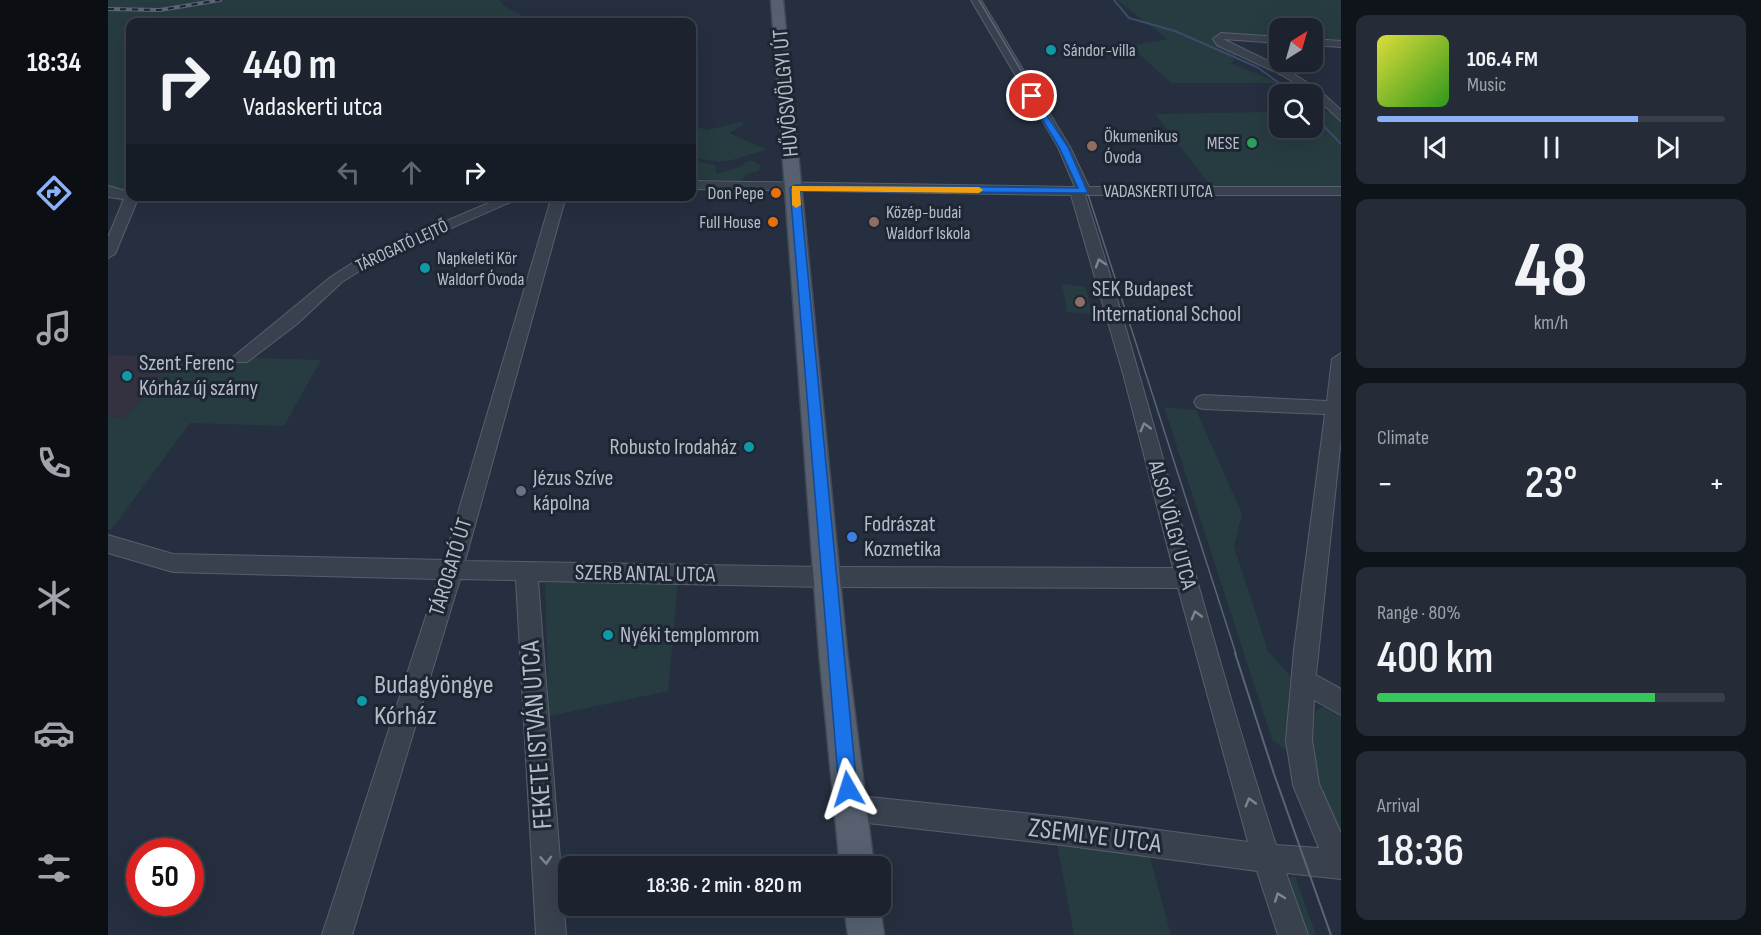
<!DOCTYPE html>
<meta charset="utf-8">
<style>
body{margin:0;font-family:"Sofia Sans Condensed",sans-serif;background:#252b37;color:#f1f3f6;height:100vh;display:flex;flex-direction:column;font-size:22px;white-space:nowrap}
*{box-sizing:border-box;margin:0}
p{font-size:20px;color:#a0a4aa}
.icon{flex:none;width:33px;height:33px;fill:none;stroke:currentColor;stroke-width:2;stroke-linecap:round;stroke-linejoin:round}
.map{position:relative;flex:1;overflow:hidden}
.panel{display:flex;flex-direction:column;gap:15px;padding:15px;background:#0f131a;width:420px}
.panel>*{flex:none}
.hud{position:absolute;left:18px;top:18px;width:570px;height:183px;border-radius:12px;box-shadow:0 6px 24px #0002,0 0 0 2px #3a404b;background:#1c232f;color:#f1f3f6;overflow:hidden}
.needle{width:39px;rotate:37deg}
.buttons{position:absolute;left:1161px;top:18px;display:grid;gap:12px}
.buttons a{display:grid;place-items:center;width:54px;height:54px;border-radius:12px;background:#1c232f;box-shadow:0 6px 24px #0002,0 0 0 2px #3a404b;font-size:30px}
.speed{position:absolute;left:18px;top:838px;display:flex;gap:12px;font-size:30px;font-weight:700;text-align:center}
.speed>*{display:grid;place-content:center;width:78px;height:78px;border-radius:50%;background:#1c232f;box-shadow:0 6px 24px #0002,0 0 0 2px #3a404b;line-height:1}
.speed .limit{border:9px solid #d22;background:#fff;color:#111}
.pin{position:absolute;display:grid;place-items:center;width:51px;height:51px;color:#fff;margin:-26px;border:3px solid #fff;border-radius:50%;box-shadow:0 2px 6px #0007}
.me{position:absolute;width:66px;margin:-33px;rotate:354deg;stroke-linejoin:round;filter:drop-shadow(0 0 4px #0008)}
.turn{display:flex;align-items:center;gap:21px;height:126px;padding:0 18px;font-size:27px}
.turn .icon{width:78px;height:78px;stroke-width:2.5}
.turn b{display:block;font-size:42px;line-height:51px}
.lanes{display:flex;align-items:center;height:57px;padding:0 18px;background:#0003;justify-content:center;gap:30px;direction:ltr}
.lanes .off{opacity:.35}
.big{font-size:45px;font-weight:600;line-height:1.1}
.panel .widget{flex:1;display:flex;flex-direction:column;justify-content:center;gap:9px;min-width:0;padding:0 21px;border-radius:12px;background:#252b37}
.panel .dial{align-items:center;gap:0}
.dial b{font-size:78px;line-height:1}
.song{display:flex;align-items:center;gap:18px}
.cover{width:72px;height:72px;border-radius:9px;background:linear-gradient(135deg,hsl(60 70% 55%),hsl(110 70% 35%))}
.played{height:6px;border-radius:3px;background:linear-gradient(90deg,#8db1f6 75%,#3a404b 75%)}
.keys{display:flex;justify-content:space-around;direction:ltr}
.heat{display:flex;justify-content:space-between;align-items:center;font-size:33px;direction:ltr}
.charge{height:9px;border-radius:4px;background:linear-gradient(90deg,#34c759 80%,#3a404b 0)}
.trip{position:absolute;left:450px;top:856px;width:333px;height:60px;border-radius:12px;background:#1c232f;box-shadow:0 6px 24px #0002,0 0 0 2px #3a404b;font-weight:600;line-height:60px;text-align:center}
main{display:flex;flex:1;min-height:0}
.menu{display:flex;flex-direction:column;width:108px;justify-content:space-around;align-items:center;background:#0b0e13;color:#a0a4aa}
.menu .icon{width:42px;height:42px}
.menu .current{color:#8db1f6}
.menu b{font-size:27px;color:#f1f3f6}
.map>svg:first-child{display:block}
.medical{fill:#343140}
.green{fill:#273c40}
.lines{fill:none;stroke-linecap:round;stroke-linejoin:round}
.stream{stroke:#3b4b68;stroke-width:2}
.minor-casing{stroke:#575f6c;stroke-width:2}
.major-casing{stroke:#424a58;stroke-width:3}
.minor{fill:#39414f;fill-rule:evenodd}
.major{fill:#57606f;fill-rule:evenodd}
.tram-far1{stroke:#5b6575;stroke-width:1.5}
.tram{stroke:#5b6575;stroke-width:2}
.rail-casing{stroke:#5b6575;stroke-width:4}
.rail{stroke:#1e2634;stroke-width:2;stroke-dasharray:6;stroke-linecap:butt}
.oneway{stroke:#7d8592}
.route{fill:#1a73e8;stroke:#114b97;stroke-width:1.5}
.slow{fill:#f59e0b}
.culture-dot{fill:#0f9aa8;stroke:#1e2634;stroke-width:2}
.leisure-dot{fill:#2e9e5b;stroke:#1e2634;stroke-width:2}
.education-dot{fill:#8d6e63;stroke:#1e2634;stroke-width:2}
.food-dot{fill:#e8710a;stroke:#1e2634;stroke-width:2}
.worship-dot{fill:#6b7280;stroke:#1e2634;stroke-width:2}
.shop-dot{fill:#3f7fe0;stroke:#1e2634;stroke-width:2}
.labels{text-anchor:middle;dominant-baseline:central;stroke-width:6;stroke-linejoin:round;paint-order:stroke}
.far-poi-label{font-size:18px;fill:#b5bcc9;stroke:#1e2634;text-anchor:start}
.far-street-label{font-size:18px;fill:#b5bcc9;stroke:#1e2634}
.street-label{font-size:22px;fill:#b5bcc9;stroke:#1e2634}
.poi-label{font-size:22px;fill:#b5bcc9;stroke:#1e2634;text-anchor:start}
.near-poi-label{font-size:27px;fill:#b5bcc9;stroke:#1e2634;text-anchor:start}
.near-street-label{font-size:27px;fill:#b5bcc9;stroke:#1e2634}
</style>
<main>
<nav class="menu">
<b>18:34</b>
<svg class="icon current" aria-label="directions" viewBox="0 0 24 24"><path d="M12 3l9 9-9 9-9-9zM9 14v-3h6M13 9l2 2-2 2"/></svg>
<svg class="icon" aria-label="music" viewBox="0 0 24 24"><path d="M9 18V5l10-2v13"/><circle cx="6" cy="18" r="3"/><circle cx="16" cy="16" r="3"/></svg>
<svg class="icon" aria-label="phone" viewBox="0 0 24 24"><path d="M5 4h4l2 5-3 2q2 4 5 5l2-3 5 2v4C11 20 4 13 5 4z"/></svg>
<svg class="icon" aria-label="climate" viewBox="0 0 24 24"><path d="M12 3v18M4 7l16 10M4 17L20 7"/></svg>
<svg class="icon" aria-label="car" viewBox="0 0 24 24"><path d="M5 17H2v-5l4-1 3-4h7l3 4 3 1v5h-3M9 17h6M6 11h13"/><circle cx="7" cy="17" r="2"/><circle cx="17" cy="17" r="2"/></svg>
<svg class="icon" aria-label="filters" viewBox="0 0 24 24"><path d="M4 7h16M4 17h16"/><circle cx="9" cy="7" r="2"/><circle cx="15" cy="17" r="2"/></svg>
</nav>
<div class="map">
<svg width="1233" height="935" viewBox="0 0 1233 935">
<rect width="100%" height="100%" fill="#252f3f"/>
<path class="medical" d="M 0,355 L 72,356 L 17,418 L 0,417 Z"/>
<g class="green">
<path d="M 0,0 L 391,0 L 395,2 L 394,5 L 426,22 L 22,22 L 22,196 L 25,202 L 13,203 L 0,193 Z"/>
<path d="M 1009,0 L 1233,0 L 1233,41 L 1205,39 L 1204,28 L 1172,28 L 1171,38 L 1109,38 L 1134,53 L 1122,57 L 1127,60 L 1123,63 C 1139,71 1154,74 1169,83 L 1063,83 L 1022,46 L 1059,39 Z"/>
<path d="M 1205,111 L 1224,112 L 1233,121 L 1233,188 L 1105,189 L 1047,114 L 1171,112 L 1172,128 L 1204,128 Z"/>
<path d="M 633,122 L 637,124 L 621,133 L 659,150 C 624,157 623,168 584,156 L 584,133 L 591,128 L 600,130 Z"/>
<path d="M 584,160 L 607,165 L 609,174 L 634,166 L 638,162 L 645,161 L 653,166 L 650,171 L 639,174 L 634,181 L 584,179 L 584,170 L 589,165 Z"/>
<path d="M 954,284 L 978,287 L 984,314 L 959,312 Z"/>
<path d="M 72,356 L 213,360 L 176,426 L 82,423 L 3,530 L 0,529 L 0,417 L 17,418 Z"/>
<path d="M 1056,407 L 1088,410 L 1134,514 L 1126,546 L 1160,651 L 1182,676 L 1179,718 L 1182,753 L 1164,740 Z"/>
<path d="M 570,582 L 560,691 L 441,716 L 437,583 Z"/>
<path d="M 1233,691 L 1233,838 C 1218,799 1194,754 1208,711 L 1213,707 L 1224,707 Z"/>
<path d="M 949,843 L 1041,854 L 1063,935 L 966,935 Z"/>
<path d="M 1187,876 L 1208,935 L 1190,935 L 1178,880 Z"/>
</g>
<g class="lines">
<g class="stream">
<path d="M 1006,0 L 1021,18 L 1067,31 L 1149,67 L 1186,94"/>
<path d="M 1204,114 L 1233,144"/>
</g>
<g class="minor-casing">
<g id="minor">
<path d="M 863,0 L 873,0 L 962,147 L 981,187 L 1233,187 L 1233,195 L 977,195 C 1046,410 1098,630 1168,845 L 1211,848 L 1185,785 L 1178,740 L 1186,650 L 1217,414 L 1095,409 L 1089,407 L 1086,402 L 1089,397 L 1095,395 L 1219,401 L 1224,359 L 1233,353 L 1233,437 L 1208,675 L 1233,689 L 1233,715 L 1206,700 L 1204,740 L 1211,784 L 1233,833 L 1233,879 L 1178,873 L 1200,935 L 1170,935 L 1149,871 L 962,846 L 742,821 L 732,818 L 729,808 L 732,798 L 742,795 L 962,818 L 1140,842 L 1070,588 L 719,587 L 430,581 L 458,935 L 428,935 L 408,580 L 352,579 L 244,935 L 214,935 L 330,579 L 65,572 L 0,553 L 0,535 L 65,554 L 336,560 L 444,196 L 458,196 L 357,561 L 719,567 L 1065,568 L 1016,377 L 963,195 L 584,189 L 584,181 L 967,187 L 950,147 Z"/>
<path d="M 1113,33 L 1172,37 L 1172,43 L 1115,39 L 1181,71 L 1211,90 L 1233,110 L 1233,121 L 1204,94 L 1174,75 L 1109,45 L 1105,39 Z"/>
<path d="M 1204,39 L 1233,41 L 1233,47 L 1204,45 Z"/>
<path d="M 0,186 L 22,192 L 22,196 L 31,196 L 7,254 L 0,258 L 0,237 L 16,199 L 0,197 Z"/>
<path d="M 397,196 L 416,196 L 264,263 L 234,282 L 189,324 L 139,362 L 127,362 L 124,358 L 224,276 L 254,257 Z"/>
</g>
</g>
<g class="major-casing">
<g id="major">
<path d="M 663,0 L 675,0 L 739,651 L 766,867 L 732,867 L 711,651 Z"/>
<path d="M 736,906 L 772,906 L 776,935 L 740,935 Z"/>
</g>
</g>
<use href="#minor" class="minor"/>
<use href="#major" class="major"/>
<path class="tram-far1" d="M 871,0 L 963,154 L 979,191 L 1128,654"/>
<path class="tram" d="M 1127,653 L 1166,774 L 1223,935"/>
<g class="rail-casing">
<path id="rail" d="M 0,9 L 52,10 L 112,0"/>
</g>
<use href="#rail" class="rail"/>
</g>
<defs><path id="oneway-chevron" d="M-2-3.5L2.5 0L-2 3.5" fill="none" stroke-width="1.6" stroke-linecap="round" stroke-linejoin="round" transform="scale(1.5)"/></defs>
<g class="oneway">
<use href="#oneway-chevron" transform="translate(992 263) rotate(-107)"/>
<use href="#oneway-chevron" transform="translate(1037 427) rotate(-105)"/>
<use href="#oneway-chevron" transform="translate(1088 615) rotate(-106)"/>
<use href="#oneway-chevron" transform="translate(1142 802) rotate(-106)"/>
<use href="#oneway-chevron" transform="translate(438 860) rotate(86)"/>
<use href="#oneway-chevron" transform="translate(1171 897) rotate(-110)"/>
</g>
<path class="route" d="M 924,93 L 960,147 L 980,193 L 692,191 L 749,789 L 747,796 L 740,798 L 733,796 L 731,789 L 682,188 L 687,185 L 970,188 L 951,147 L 920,96 Z"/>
<path class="slow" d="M 684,186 L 871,187 L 875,190 L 871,193 L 692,191 L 693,205 L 688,208 L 684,205 Z"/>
<g class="culture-dot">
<circle cx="943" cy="50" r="6"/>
<circle cx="317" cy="268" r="6"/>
<circle cx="19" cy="376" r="6"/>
<circle cx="641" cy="447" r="6"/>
<circle cx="500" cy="635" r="6"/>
<circle cx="254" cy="701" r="6"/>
</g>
<circle class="leisure-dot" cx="1144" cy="143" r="6"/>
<g class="education-dot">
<circle cx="984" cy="146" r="6"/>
<circle cx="766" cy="222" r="6"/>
<circle cx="972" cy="302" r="6"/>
</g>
<g class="food-dot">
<circle cx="668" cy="193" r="6"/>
<circle cx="665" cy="222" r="6"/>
</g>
<circle class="worship-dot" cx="413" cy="491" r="6"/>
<circle class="shop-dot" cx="744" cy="537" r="6"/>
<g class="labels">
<g class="far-poi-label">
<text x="955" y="50">Sándor-villa</text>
<text x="996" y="136">Ökumenikus<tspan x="996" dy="21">Óvoda</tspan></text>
<text x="1132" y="143" text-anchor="end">MESE</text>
<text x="656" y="193" text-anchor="end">Don Pepe</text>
<text x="778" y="212">Közép-budai<tspan x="778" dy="21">Waldorf Iskola</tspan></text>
<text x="653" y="222" text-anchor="end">Full House</text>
<text x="329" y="258">Napkeleti Kör<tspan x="329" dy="21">Waldorf Óvoda</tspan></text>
</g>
<g class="far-street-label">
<text x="1050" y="191">VADASKERTI UTCA</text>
<text transform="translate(294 246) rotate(-25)">TÁROGATÓ LEJTŐ</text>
</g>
<g class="street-label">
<text transform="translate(678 93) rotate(-95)">HŰVÖSVÖLGYI ÚT</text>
<text transform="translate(1064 525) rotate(75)">ALSÓ VÖLGY UTCA</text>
<text transform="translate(343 567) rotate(-73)">TÁROGATÓ ÚT</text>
<text transform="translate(537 574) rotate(1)">SZERB ANTAL UTCA</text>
</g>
<g class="poi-label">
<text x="984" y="289">SEK Budapest<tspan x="984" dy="25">International School</tspan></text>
<text x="31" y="363">Szent Ferenc<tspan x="31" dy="25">Kórház új szárny</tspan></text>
<text x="629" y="447" text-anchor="end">Robusto Irodaház</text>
<text x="425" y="478">Jézus Szíve<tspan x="425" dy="25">kápolna</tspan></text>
<text x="756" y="524">Fodrászat<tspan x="756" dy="25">Kozmetika</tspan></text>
<text x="512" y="635">Nyéki templomrom</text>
</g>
<g class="near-poi-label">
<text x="266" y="685">Budagyöngye<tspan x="266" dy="31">Kórház</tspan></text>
</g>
<g class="near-street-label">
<text transform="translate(429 735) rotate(-94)">FEKETE ISTVÁN UTCA</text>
<text transform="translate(987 836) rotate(7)">ZSEMLYE UTCA</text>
</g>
</g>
</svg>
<div class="buttons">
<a><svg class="needle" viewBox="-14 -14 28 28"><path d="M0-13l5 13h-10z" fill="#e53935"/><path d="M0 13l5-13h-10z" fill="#a0a4aa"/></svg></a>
<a><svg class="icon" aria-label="search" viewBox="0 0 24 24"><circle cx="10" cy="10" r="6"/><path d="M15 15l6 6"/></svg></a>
</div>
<div class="speed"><div class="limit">50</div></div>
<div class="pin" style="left:924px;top:96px;background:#d93025"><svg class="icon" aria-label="arrive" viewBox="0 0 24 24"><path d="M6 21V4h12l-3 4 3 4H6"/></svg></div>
<svg class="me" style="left:740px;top:789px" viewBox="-20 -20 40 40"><path d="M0-17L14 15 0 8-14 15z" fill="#1a73e8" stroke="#fff" stroke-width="4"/></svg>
<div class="trip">18:36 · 2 min · 820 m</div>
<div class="hud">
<div class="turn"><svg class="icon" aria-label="right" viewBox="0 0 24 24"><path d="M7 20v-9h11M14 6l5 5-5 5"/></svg><div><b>440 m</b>Vadaskerti utca</div></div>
<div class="lanes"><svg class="icon off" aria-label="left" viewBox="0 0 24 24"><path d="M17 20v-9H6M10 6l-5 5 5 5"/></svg><svg class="icon off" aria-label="ahead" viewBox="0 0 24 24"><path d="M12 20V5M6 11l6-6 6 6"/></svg><svg class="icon" aria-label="right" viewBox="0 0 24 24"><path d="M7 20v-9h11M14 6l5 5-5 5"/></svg></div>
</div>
</div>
<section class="panel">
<div class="widget">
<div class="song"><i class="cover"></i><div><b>106.4 FM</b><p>Music</p></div></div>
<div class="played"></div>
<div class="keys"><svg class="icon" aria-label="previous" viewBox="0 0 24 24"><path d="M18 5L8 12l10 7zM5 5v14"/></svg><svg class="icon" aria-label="pause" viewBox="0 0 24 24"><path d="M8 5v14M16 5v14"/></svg><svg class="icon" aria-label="next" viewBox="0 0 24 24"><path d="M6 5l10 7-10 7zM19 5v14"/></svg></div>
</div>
<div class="widget dial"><b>48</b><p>km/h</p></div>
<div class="widget"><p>Climate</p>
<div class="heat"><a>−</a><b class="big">23°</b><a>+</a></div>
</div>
<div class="widget"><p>Range · 80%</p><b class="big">400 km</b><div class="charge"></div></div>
<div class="widget"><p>Arrival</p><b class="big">18:36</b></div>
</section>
</main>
